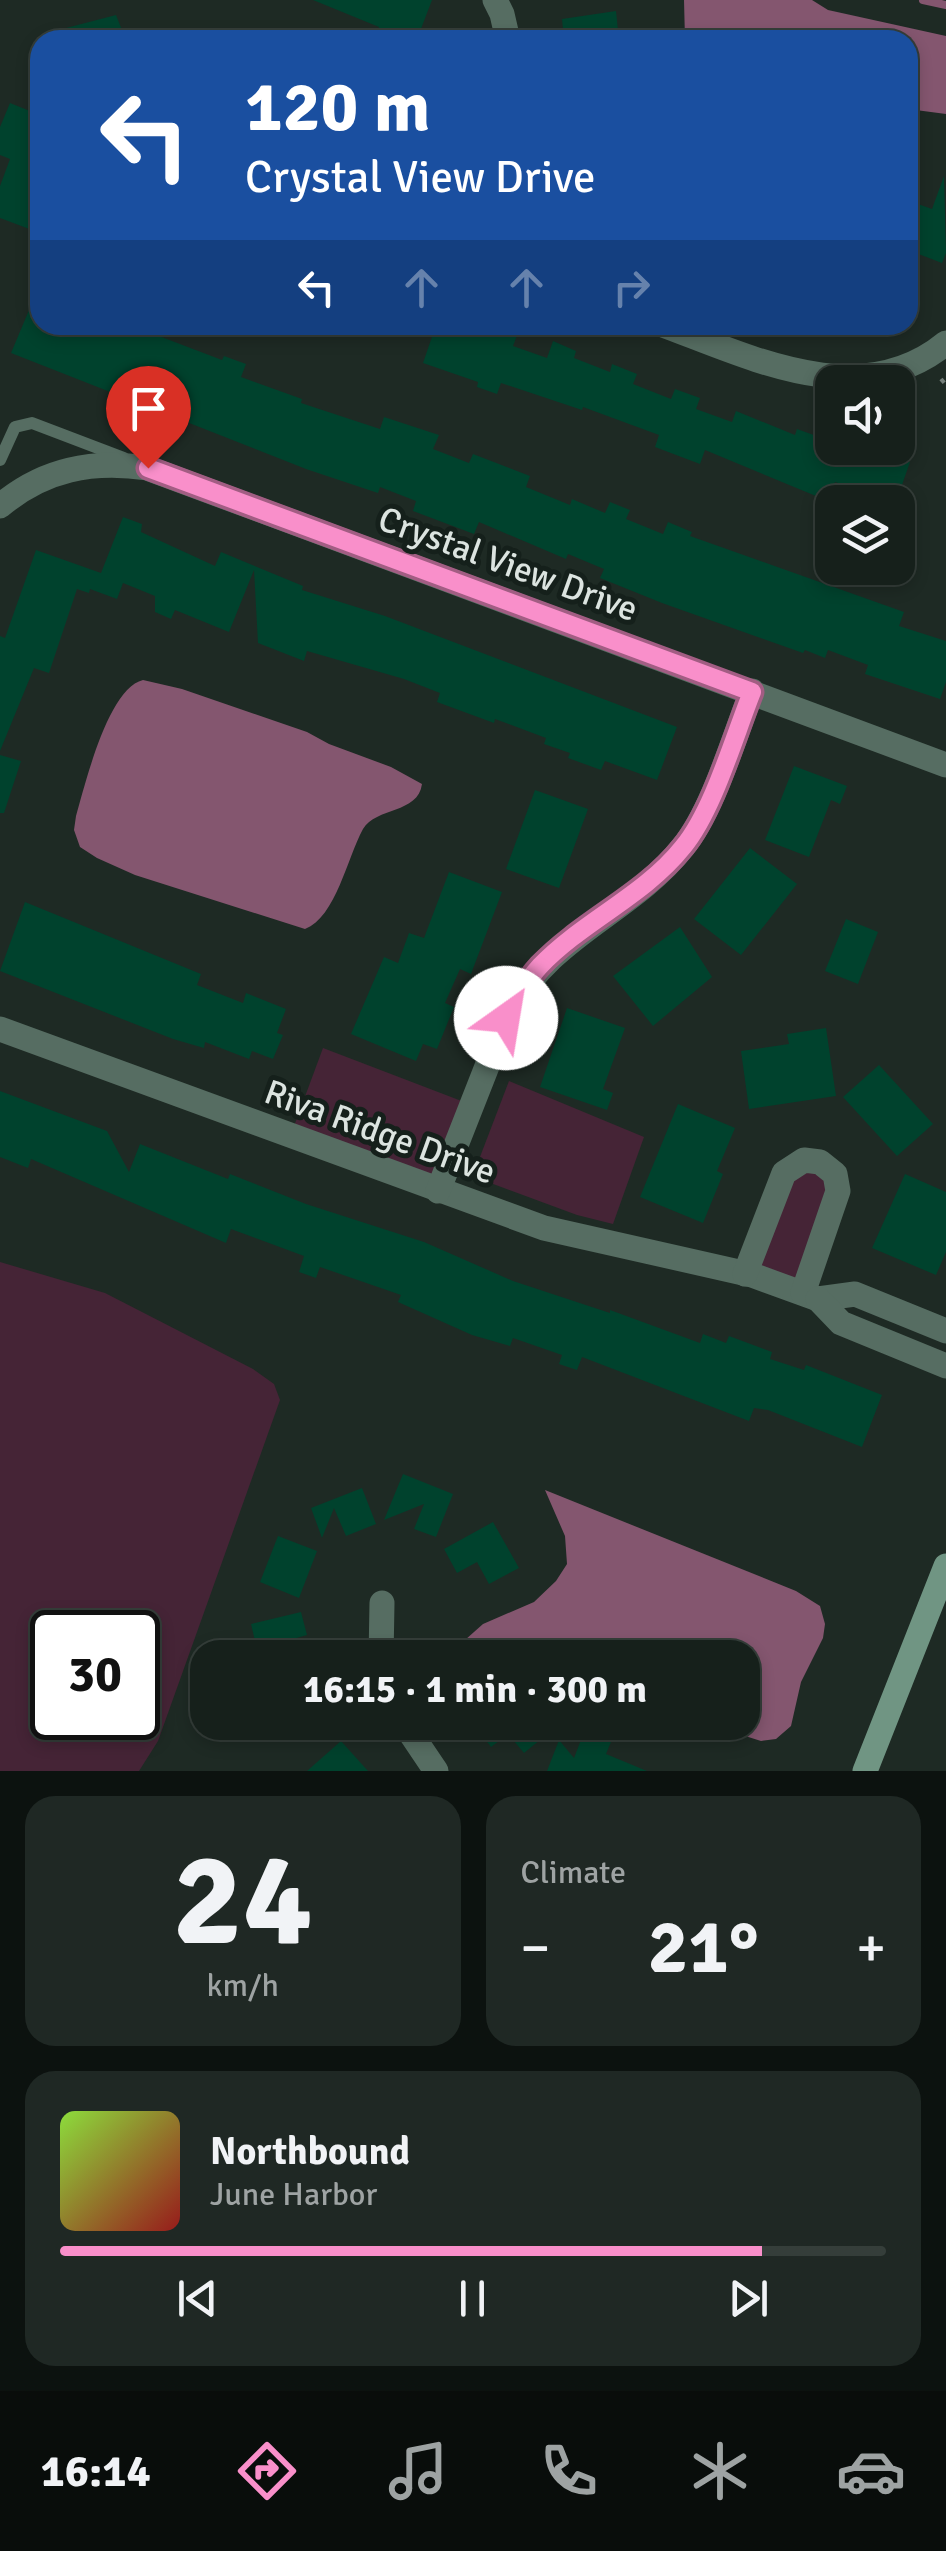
<!DOCTYPE html>
<meta charset="utf-8">
<style>
body{margin:0;font-family:Signika,sans-serif;background:#1f2824;color:#f1f3f6;height:100vh;display:flex;flex-direction:column;font-size:38px;white-space:nowrap}
*{box-sizing:border-box;margin:0}
p{font-size:32px;color:#9ea3a3}
.icon{flex:none;width:55px;height:55px;fill:none;stroke:currentColor;stroke-width:2;stroke-linecap:round;stroke-linejoin:round}
.map{position:relative;height:1771px;overflow:hidden}
.details{display:flex;flex-direction:column;gap:25px;padding:25px;background:#0c120f;flex:1}
.details>*{flex:none}
.hud{position:absolute;left:30px;top:30px;width:888px;height:305px;border-radius:30px;box-shadow:0 5px 15px #0003,0 0 0 2px #353e3a;background:#1a4fa0;color:#fff;overflow:hidden}
.controls{position:absolute;left:815px;top:365px;display:grid;gap:20px}
.controls a{display:grid;place-items:center;width:100px;height:100px;border-radius:20px;background:#16201b;box-shadow:0 5px 15px #0003,0 0 0 2px #353e3a;font-size:50px}
.speed{position:absolute;left:30px;top:1610px;display:flex;gap:20px;font-size:50px;font-weight:700;text-align:center}
.speed>*{display:grid;place-content:center;width:130px;height:130px;border-radius:50%;background:#16201b;box-shadow:0 5px 15px #0003,0 0 0 2px #353e3a;line-height:1}
.speed .limit{border:5px solid #111;border-radius:15px;background:#fff;color:#111}
.pin{position:absolute;display:grid;place-items:center;width:85px;height:85px;color:#fff;margin:-102px -42px;border-radius:50% 50% 50% 0;rotate:-45deg;box-shadow:0 0 10px #0007}
.pin .icon{rotate:45deg}
.me{position:absolute;width:110px;margin:-55px;rotate:32deg;stroke-linejoin:round;filter:drop-shadow(0 0 8px #0008)}
.turn{display:flex;align-items:center;gap:35px;height:210px;padding:0 50px;font-size:45px}
.turn .icon{width:130px;height:130px;stroke-width:2.5}
.turn b{display:block;font-size:70px;line-height:85px}
.lanes{display:flex;align-items:center;height:95px;padding:0 50px;background:#0003;justify-content:center;gap:50px;direction:ltr}
.lanes .off{opacity:.35}
.big{font-size:75px;font-weight:700;line-height:1.1}
.details .widget{flex:1;display:flex;flex-direction:column;justify-content:center;gap:15px;min-width:0;padding:0 35px;border-radius:30px;background:#1f2824}
.details .dial{align-items:center;gap:0}
.dial b{font-size:130px;line-height:1}
.song{display:flex;align-items:center;gap:30px}
.cover{width:120px;height:120px;border-radius:15px;background:linear-gradient(135deg,hsl(90 70% 55%),hsl(0 70% 35%))}
.played{height:10px;border-radius:5px;background:linear-gradient(90deg,#f98fca 85%,#353e3a 85%)}
.keys{display:flex;justify-content:space-around;direction:ltr}
.heat{display:flex;justify-content:space-between;align-items:center;font-size:55px;direction:ltr}
.details .tiles{flex:1;display:grid;gap:25px;grid-template-columns:1fr 1fr}
.widget:last-child{grid-column:span 2}
.trip{position:absolute;left:190px;top:1640px;width:570px;height:100px;border-radius:30px;background:#16201b;box-shadow:0 5px 15px #0003,0 0 0 2px #353e3a;font-weight:700;line-height:100px;text-align:center}
.menu{display:flex;height:160px;justify-content:space-around;align-items:center;background:#090d0b;color:#9ea3a3}
.menu .icon{width:70px;height:70px}
.menu .selected{color:#f98fca}
.menu b{font-size:45px;color:#f1f3f6}
.map>svg:first-child{display:block}
.green{fill:#452436;fill-rule:evenodd}
.water{fill:#84566f}
.lines{fill:none;stroke-linecap:round;stroke-linejoin:round}
.stream{stroke:#84566f;stroke-width:8}
.building{fill:#00422d}
.path{stroke:#757f7a;stroke-width:4;stroke-dasharray:5 8;stroke-linecap:butt}
.lane{stroke:#566d62;stroke-width:12}
.street{stroke:#566d62;stroke-width:25}
.secondary{stroke:#709583;stroke-width:25}
.route-casing{stroke:#a25d83;stroke-width:25}
.route{stroke:#f98fca;stroke-width:18}
.labels{text-anchor:middle;dominant-baseline:central;stroke-width:10;stroke-linejoin:round;paint-order:stroke}
.street-label{font-size:35px;fill:#dce4e0;stroke:#15201b}
</style>
<div class="map">
<svg width="946" height="1771" viewBox="0 0 946 1771">
<rect width="100%" height="100%" fill="#1e2a24"/>
<g class="green">
<path d="M 323,1048 L 472,1105 L 438,1191 L 290,1137 Z"/>
<path d="M 509,1081 L 644,1137 L 613,1224 L 577,1215 L 477,1178 L 475,1170 Z"/>
<path d="M 831,1169 L 803,1293 L 752,1275 L 784,1173 Z"/>
<path d="M 0,1262 L 105,1293 L 253,1369 L 274,1384 L 280,1400 L 158,1741 L 139,1771 L 0,1771 ZM 138,1632 L 138,1718 L 52,1718 L 52,1632 Z"/>
</g>
<g class="water">
<path d="M 684,0 L 812,0 L 828,10 L 946,36 L 946,114 L 908,109 L 908,40 L 685,40 Z"/>
<path d="M 143,680 L 182,689 L 307,732 L 329,744 L 391,767 L 422,784 C 418,814 376,807 363,829 C 347,858 336,917 305,929 L 135,875 L 97,858 L 80,847 L 74,830 L 76,816 C 85,785 108,688 143,680 Z"/>
<path d="M 545,1490 L 796,1591 L 820,1606 L 825,1624 L 823,1638 L 801,1682 L 791,1726 L 776,1739 L 761,1741 L 704,1723 L 742,1722 L 742,1658 L 458,1657 L 465,1640 L 483,1624 L 534,1602 L 556,1581 L 567,1564 L 565,1536 Z"/>
</g>
<g class="lines">
<path class="stream" d="M 923,0 L 946,5"/>
</g>
<g class="building">
<path d="M 313,0 L 432,0 L 419,34 L 403,28 L 399,40 L 379,40 L 379,27 Z"/>
<path d="M 616,11 L 619,40 L 564,40 L 562,19 Z"/>
<path d="M 116,15 L 126,40 L 44,40 L 43,34 Z"/>
<path d="M 10,103 L 40,115 L 40,233 L 0,218 L 0,186 L 10,159 L 0,155 L 0,127 Z"/>
<path d="M 944,176 L 946,253 L 942,263 L 908,250 L 908,234 L 918,204 L 932,209 Z"/>
<path d="M 40,284 L 40,325 L 70,325 L 96,336 L 100,325 L 111,325 L 127,332 L 130,325 L 222,360 L 224,356 L 246,364 L 241,377 L 302,399 L 301,403 L 380,429 L 384,417 L 439,435 L 433,449 L 469,463 L 473,454 L 530,476 L 526,487 L 570,505 L 572,499 L 605,513 L 610,502 L 630,510 L 626,519 L 663,534 L 668,522 L 692,532 L 690,536 L 904,612 L 899,626 L 946,641 L 946,682 L 940,699 L 865,674 L 868,665 L 828,650 L 825,658 L 805,650 L 803,653 L 662,603 L 600,578 L 604,569 L 568,554 L 566,559 L 479,522 L 474,534 L 413,511 L 416,501 L 380,487 L 378,493 L 306,469 L 11,353 Z"/>
<path d="M 436,325 L 466,325 L 491,334 L 494,325 L 521,325 L 513,346 L 547,358 L 553,341 L 576,351 L 574,358 L 610,372 L 612,364 L 637,374 L 633,384 L 671,399 L 675,389 L 700,398 L 696,409 L 732,422 L 736,411 L 795,435 L 797,429 L 822,438 L 818,448 L 856,462 L 861,448 L 886,448 L 884,453 L 910,462 L 896,502 L 835,482 L 828,501 L 705,450 L 700,464 L 655,447 L 659,435 L 583,407 L 582,410 L 501,383 L 497,394 L 477,387 L 478,382 L 423,363 Z"/>
<path d="M 123,517 L 142,524 L 141,532 L 215,566 L 221,552 L 303,586 L 302,590 L 385,616 L 677,727 L 657,780 L 605,761 L 601,770 L 568,758 L 570,753 L 544,744 L 546,738 L 495,719 L 494,723 L 437,702 L 440,693 L 404,679 L 307,651 L 304,661 L 258,643 L 254,570 L 229,632 L 175,610 L 171,619 L 155,612 L 155,596 L 123,583 L 117,599 L 90,589 L 89,593 L 77,589 L 49,673 L 34,668 L 0,751 L 0,636 L 5,638 L 36,550 L 101,573 Z"/>
<path d="M 0,755 L 21,761 L 4,813 L 0,813 Z"/>
<path d="M 794,766 L 847,786 L 840,804 L 831,800 L 809,857 L 765,840 Z"/>
<path d="M 535,790 L 588,809 L 559,888 L 506,869 Z"/>
<path d="M 750,848 L 797,884 L 741,955 L 694,919 Z"/>
<path d="M 449,872 L 502,892 L 471,974 L 460,969 L 445,1003 L 454,1007 L 437,1049 L 423,1044 L 416,1061 L 351,1034 L 384,957 L 398,963 L 409,933 L 424,938 Z"/>
<path d="M 25,902 L 201,974 L 197,985 L 243,1003 L 246,993 L 286,1009 L 277,1033 L 283,1035 L 273,1059 L 252,1051 L 249,1059 L 205,1042 L 204,1048 L 173,1039 L 0,971 Z"/>
<path d="M 846,919 L 878,932 L 858,984 L 825,971 Z"/>
<path d="M 680,927 L 712,977 L 653,1026 L 613,976 Z"/>
<path d="M 567,1008 L 625,1028 L 603,1089 L 613,1093 L 607,1110 L 540,1087 Z"/>
<path d="M 826,1028 L 836,1096 L 749,1109 L 741,1051 L 789,1044 L 787,1034 Z"/>
<path d="M 879,1065 L 933,1124 L 897,1156 L 843,1097 Z"/>
<path d="M 0,1091 L 107,1131 L 129,1172 L 140,1144 L 228,1179 L 230,1174 L 306,1204 L 424,1242 L 513,1281 L 610,1313 L 610,1310 L 700,1343 L 703,1334 L 726,1343 L 729,1336 L 772,1352 L 770,1359 L 804,1370 L 806,1365 L 882,1395 L 862,1447 L 768,1410 L 754,1408 L 749,1421 L 582,1357 L 577,1370 L 559,1364 L 562,1355 L 513,1338 L 510,1346 L 472,1335 L 398,1302 L 401,1295 L 320,1267 L 316,1278 L 299,1272 L 304,1256 L 231,1229 L 226,1243 L 31,1159 L 28,1168 L 0,1157 Z"/>
<path d="M 678,1104 L 735,1128 L 717,1171 L 723,1174 L 703,1223 L 640,1197 Z"/>
<path d="M 905,1174 L 946,1192 L 946,1252 L 936,1275 L 872,1248 Z"/>
<path d="M 403,1474 L 453,1494 L 436,1537 L 414,1529 L 424,1504 L 384,1520 Z"/>
<path d="M 362,1488 L 376,1524 L 346,1536 L 334,1508 L 322,1538 L 311,1508 Z"/>
<path d="M 493,1522 L 519,1568 L 489,1584 L 477,1562 L 457,1573 L 444,1549 Z"/>
<path d="M 278,1536 L 317,1551 L 299,1598 L 260,1582 Z"/>
<path d="M 301,1612 L 307,1635 L 293,1639 L 298,1658 L 259,1658 L 251,1624 Z"/>
<path d="M 472,1722 L 562,1722 L 524,1753 L 508,1734 L 491,1747 Z"/>
<path d="M 584,1732 L 611,1742 L 606,1754 L 647,1771 L 547,1771 L 559,1740 L 574,1758 Z"/>
<path d="M 341,1741 L 368,1771 L 307,1771 Z"/>
</g>
<g class="lines">
<g class="path">
<path d="M 941,379 L 946,385"/>
<path d="M 389,1147 L 401,1124"/>
</g>
<path class="lane" d="M 0,460 L 15,427 L 32,423 L 124,458"/>
<g class="street">
<path d="M 495,0 L 502,14 L 508,40"/>
<path d="M 663,325 C 752,358 861,413 946,343"/>
<path d="M 0,506 C 44,469 92,460 147,468 L 946,765"/>
<path d="M 0,1029 L 544,1228 L 752,1275 L 818,1299 L 855,1294 L 946,1331"/>
<path d="M 438,1191 L 506,1018 C 550,933 629,915 683,847 C 713,810 734,737 752,691"/>
<path d="M 745,1274 L 784,1173 L 804,1160 L 820,1162 L 835,1174 L 838,1191 L 803,1293"/>
<path d="M 818,1299 L 841,1323 L 946,1366"/>
<path d="M 381,1658 L 382,1603"/>
<path d="M 403,1722 L 436,1771"/>
</g>
<path class="secondary" d="M 865,1771 L 946,1566"/>
</g>
<g class="lines">
<g class="route-casing">
<path id="route" d="M 148,468 L 752,692 C 734,737 713,811 683,847 C 644,896 583,921 540,966 C 526,981 516,999 506,1018"/>
</g>
<use href="#route" class="route"/>
</g>
<g class="labels">
<g class="street-label">
<text transform="translate(508 564) rotate(20)">Crystal View Drive</text>
<text transform="translate(380 1132) rotate(20)">Riva Ridge Drive</text>
</g>
</g>
</svg>
<div class="controls">
<a><svg class="icon" aria-label="sound" viewBox="0 0 24 24"><path d="M4 9h4l5-4v14l-5-4H4zM17 9q2 3 0 6"/></svg></a>
<a><svg class="icon" aria-label="layers" viewBox="0 0 24 24"><path d="M12 4l9 5-9 5-9-5zM3 14l9 5 9-5"/></svg></a>
</div>
<div class="speed"><div class="limit">30</div></div>
<div class="pin" style="left:148px;top:468px;background:#d93025"><svg class="icon" aria-label="arrive" viewBox="0 0 24 24"><path d="M6 21V4h12l-3 4 3 4H6"/></svg></div>
<svg class="me" style="left:506px;top:1018px" viewBox="-20 -20 40 40"><circle r="19" fill="#fff"/><path d="M0-13L10 11 0 6-10 11z" fill="#f98fca"/></svg>
<div class="trip">16:15 · 1 min · 300 m</div>
<div class="hud">
<div class="turn"><svg class="icon" aria-label="left" viewBox="0 0 24 24"><path d="M17 20v-9H6M10 6l-5 5 5 5"/></svg><div><b>120 m</b>Crystal View Drive</div></div>
<div class="lanes"><svg class="icon" aria-label="left" viewBox="0 0 24 24"><path d="M17 20v-9H6M10 6l-5 5 5 5"/></svg><svg class="icon off" aria-label="ahead" viewBox="0 0 24 24"><path d="M12 20V5M6 11l6-6 6 6"/></svg><svg class="icon off" aria-label="ahead" viewBox="0 0 24 24"><path d="M12 20V5M6 11l6-6 6 6"/></svg><svg class="icon off" aria-label="right" viewBox="0 0 24 24"><path d="M7 20v-9h11M14 6l5 5-5 5"/></svg></div>
</div>
</div>
<section class="details">
<div class="tiles">
<div class="widget dial"><b>24</b><p>km/h</p></div>
<div class="widget"><p>Climate</p>
<div class="heat"><a>−</a><b class="big">21°</b><a>+</a></div>
</div>
<div class="widget">
<div class="song"><i class="cover"></i><div><b>Northbound</b><p>June Harbor</p></div></div>
<div class="played"></div>
<div class="keys"><svg class="icon" aria-label="previous" viewBox="0 0 24 24"><path d="M18 5L8 12l10 7zM5 5v14"/></svg><svg class="icon" aria-label="pause" viewBox="0 0 24 24"><path d="M8 5v14M16 5v14"/></svg><svg class="icon" aria-label="next" viewBox="0 0 24 24"><path d="M6 5l10 7-10 7zM19 5v14"/></svg></div>
</div>
</div>
</section>
<nav class="menu">
<b>16:14</b>
<svg class="icon selected" aria-label="directions" viewBox="0 0 24 24"><path d="M12 3l9 9-9 9-9-9zM9 14v-3h6M13 9l2 2-2 2"/></svg>
<svg class="icon" aria-label="music" viewBox="0 0 24 24"><path d="M9 18V5l10-2v13"/><circle cx="6" cy="18" r="3"/><circle cx="16" cy="16" r="3"/></svg>
<svg class="icon" aria-label="phone" viewBox="0 0 24 24"><path d="M5 4h4l2 5-3 2q2 4 5 5l2-3 5 2v4C11 20 4 13 5 4z"/></svg>
<svg class="icon" aria-label="climate" viewBox="0 0 24 24"><path d="M12 3v18M4 7l16 10M4 17L20 7"/></svg>
<svg class="icon" aria-label="car" viewBox="0 0 24 24"><path d="M5 17H2v-5l4-1 3-4h7l3 4 3 1v5h-3M9 17h6M6 11h13"/><circle cx="7" cy="17" r="2"/><circle cx="17" cy="17" r="2"/></svg>
</nav>
